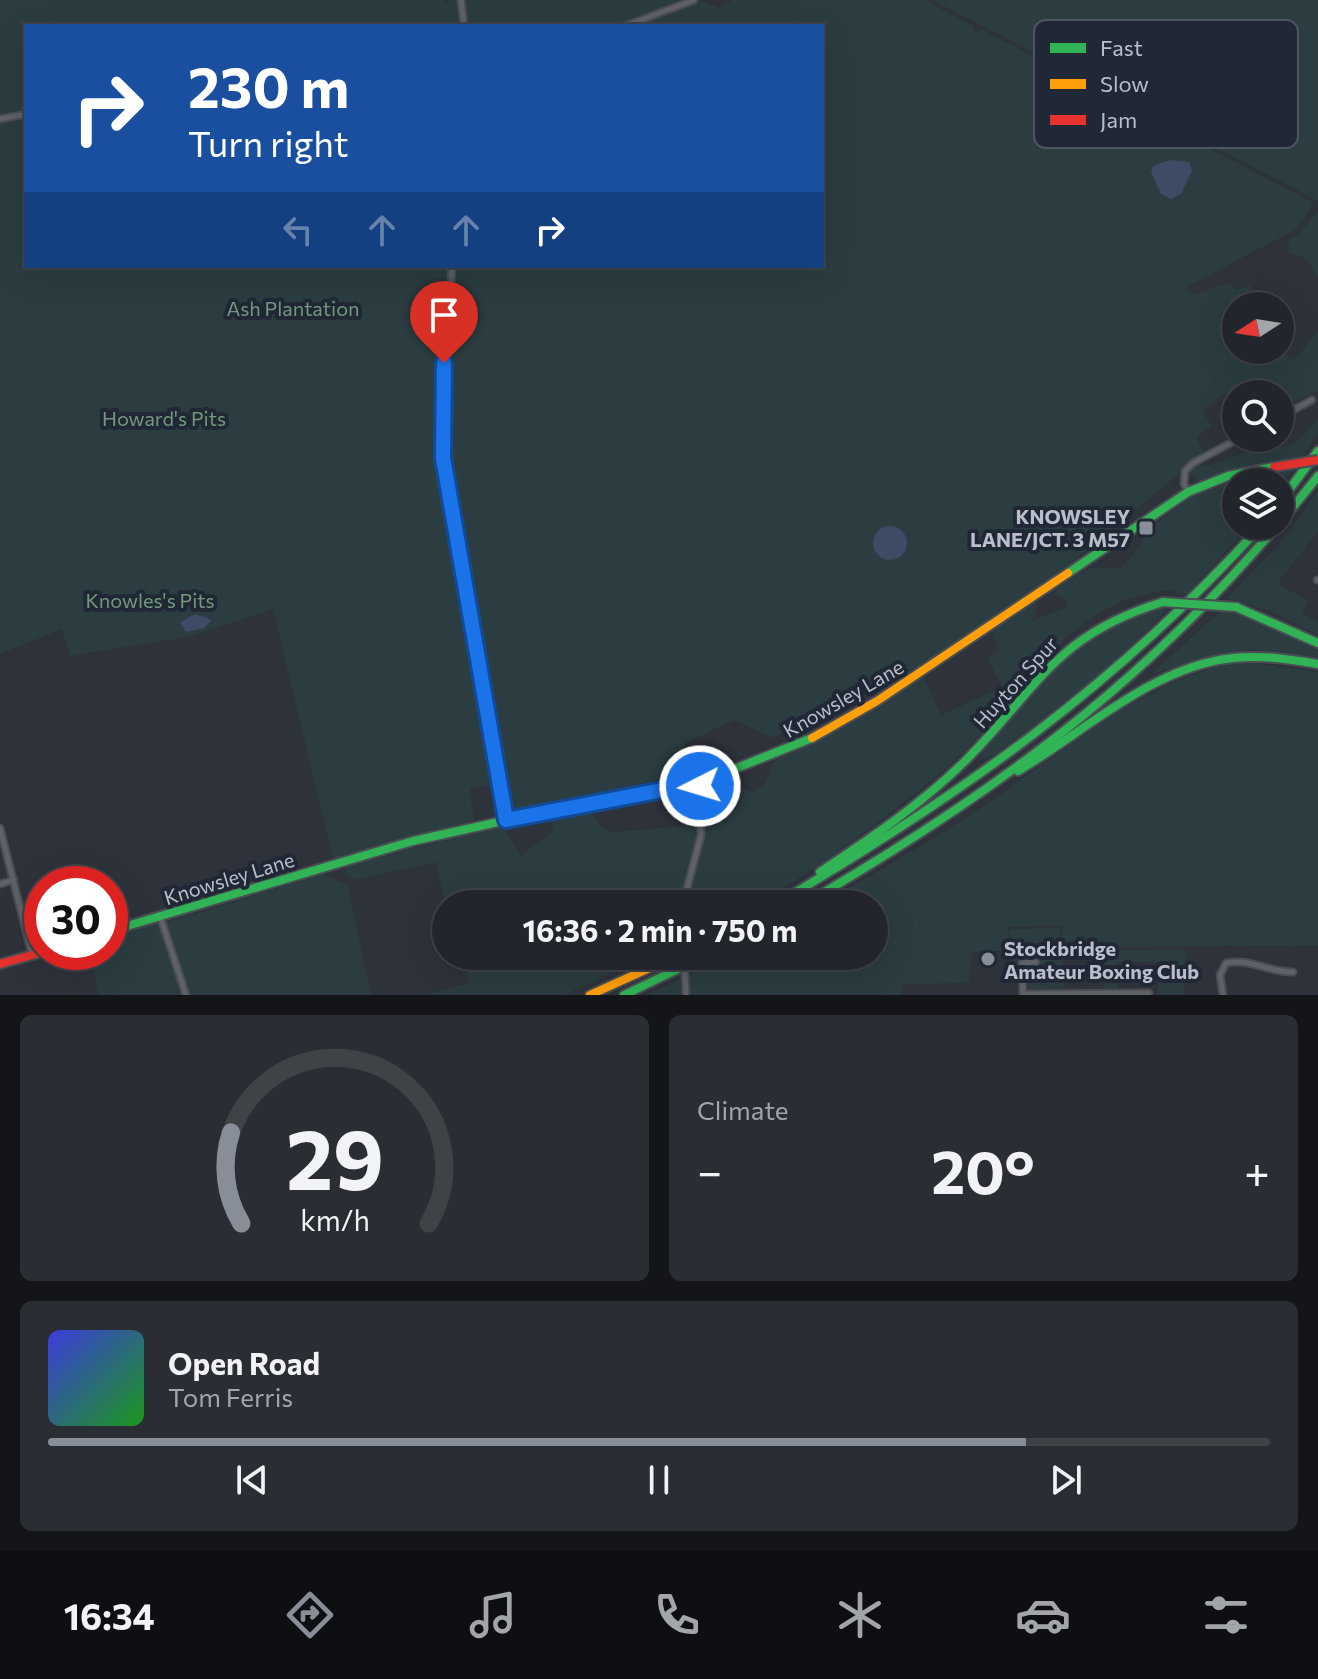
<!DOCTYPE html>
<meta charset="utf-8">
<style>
body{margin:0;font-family:Commissioner,sans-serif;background:#2a2e34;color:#f1f3f6;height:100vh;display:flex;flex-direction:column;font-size:30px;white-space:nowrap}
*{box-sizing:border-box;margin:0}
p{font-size:26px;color:#a2a5a9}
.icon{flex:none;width:44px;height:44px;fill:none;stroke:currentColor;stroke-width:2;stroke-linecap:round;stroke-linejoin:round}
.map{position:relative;height:995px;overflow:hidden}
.side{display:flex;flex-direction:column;gap:20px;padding:20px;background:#131518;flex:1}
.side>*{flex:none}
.top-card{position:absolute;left:24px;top:24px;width:800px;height:244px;border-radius:0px;box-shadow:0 8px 32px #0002,0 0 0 2px #3f4348;background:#1a4fa0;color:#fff;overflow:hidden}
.needle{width:52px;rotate:258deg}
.buttons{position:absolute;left:1222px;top:292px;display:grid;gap:16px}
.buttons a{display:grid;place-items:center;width:72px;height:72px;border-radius:50%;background:#22262c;box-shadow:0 8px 32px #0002,0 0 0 2px #3f4348;font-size:40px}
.speed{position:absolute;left:24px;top:866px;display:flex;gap:16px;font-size:40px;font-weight:700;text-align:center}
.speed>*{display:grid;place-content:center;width:104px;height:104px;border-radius:50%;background:#22262c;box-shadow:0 8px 32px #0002,0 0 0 2px #3f4348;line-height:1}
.speed .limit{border:12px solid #d22;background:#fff;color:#111}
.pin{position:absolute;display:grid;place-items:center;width:68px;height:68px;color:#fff;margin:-82px -34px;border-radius:50% 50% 50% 0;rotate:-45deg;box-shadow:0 0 8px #0007}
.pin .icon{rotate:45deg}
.me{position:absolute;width:88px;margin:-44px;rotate:265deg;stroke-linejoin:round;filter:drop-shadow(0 0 6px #0008)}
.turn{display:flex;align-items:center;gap:28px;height:168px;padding:0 32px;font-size:36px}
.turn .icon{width:104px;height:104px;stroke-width:2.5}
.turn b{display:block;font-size:56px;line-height:68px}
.lanes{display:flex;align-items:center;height:76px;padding:0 32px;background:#0003;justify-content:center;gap:40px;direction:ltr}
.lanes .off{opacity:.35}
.big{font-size:60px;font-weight:700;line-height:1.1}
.side .widget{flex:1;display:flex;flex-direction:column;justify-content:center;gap:12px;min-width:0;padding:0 28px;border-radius:12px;background:#2a2e34}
.side .dial{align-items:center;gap:0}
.dial svg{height:208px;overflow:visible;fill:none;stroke:#3f4348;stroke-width:7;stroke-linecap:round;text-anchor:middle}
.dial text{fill:#f1f3f6;stroke:none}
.song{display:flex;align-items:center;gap:24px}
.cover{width:96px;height:96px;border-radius:12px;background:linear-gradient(135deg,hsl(240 70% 55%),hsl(120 70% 35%))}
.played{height:8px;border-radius:4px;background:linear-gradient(90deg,#888e98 80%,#3f4348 80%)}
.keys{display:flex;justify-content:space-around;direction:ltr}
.heat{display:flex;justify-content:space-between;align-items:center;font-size:44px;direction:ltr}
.side .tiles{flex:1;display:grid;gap:20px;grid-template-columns:1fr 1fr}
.widget:last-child{grid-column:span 2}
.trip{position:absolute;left:432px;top:890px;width:456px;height:80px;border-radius:40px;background:#22262c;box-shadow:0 8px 32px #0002,0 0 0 2px #3f4348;font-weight:700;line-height:80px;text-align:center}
.dock{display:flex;height:128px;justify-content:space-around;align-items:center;background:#0e0f12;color:#a2a5a9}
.dock .icon{width:56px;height:56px}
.dock .selected{color:#888e98}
.dock b{font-size:36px;color:#f1f3f6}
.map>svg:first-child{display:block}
.green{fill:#2b3d41}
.water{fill:#3d4b64}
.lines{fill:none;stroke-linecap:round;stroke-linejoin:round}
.street-casing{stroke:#4a4d53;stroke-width:9}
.fast-casing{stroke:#4a4d53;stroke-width:12}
.slow-casing{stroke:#4a4d53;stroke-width:12}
.jam-casing{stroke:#4a4d53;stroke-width:12}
.street{stroke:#5e6168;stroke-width:5}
.fast{stroke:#30b455;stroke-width:8}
.slow{stroke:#ff9f0a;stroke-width:8}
.jam{stroke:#e5322d;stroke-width:8}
.street-bridge-casing{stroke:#4a4d53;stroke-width:9;stroke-linecap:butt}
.fast-bridge-casing{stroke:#4a4d53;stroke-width:12;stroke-linecap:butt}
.jam-bridge-casing{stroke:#4a4d53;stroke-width:12;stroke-linecap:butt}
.street-bridge{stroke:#5e6168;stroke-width:5}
.fast-bridge{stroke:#30b455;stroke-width:8}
.jam-bridge{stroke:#e5322d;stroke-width:8}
.route-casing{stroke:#114b97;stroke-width:20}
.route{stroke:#1a73e8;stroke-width:14}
.poi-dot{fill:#888e98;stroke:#212835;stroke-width:3}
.labels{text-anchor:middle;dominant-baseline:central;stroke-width:8;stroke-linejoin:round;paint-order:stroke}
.park-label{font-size:20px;fill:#72997d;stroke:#212835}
.poi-label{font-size:20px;font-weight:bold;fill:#b9bfca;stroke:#212835;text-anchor:end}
.street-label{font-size:20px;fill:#b9bfca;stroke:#212835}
.key{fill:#212835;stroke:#4f5562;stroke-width:2}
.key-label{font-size:22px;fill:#b9bfca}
</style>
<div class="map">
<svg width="1318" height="995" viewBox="0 0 1318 995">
<rect width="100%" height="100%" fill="#2e323a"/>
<g class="green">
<path d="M 0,0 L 444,0 L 446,4 L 448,0 L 459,0 L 462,26 L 26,26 L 26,112 L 0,117 Z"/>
<path d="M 464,0 L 690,0 L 620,26 L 467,26 Z"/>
<path d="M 700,0 L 719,8 L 732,0 L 924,0 L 972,25 L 976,34 L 981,29 L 992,35 L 1310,201 L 1313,205 L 1295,230 L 1186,287 L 1191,295 L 1230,283 L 1236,290 L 1250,285 L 1257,301 L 1236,306 L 1236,312 L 1226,317 L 1236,339 L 1236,350 L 1241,350 L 1246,360 L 1268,352 L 1282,351 L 1294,360 L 1318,332 L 1318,391 L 1280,408 L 1280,394 L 1236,394 L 1236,409 L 1226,392 L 1202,411 L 1212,426 L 1196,437 L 1205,453 L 1051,579 L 922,664 L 773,738 L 734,720 L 684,744 L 687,773 L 513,812 L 504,807 L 498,784 L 470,789 L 474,820 L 333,859 L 273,609 L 188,637 L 70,656 L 62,629 L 0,654 L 0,121 L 26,116 L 26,266 L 450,266 L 443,348 L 446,349 L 454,266 L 822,266 L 822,26 L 630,26 Z"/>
<path d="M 933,0 L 1318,0 L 1318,201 Z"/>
<path d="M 1318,212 L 1318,278 L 1307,259 L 1288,252 L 1289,240 L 1299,234 Z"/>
<path d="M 1318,420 L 1318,434 L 1303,455 L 1230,471 L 1199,482 L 1189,472 L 1199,464 L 1208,466 L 1240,454 L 1293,445 Z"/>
<path d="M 1293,470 L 1280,487 L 1280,482 L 1236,482 L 1236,526 L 1249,526 L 1188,593 L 1176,594 L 1173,590 C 1077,595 1026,685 967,749 C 939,778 783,899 749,904 C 729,907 707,904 688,904 L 705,833 L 705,815 L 729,810 L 736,786 L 752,792 L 765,784 L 775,760 L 864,713 L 922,674 L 941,715 L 1002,687 L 987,657 L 998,651 L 991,630 L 1037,600 L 1036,613 L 1030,622 L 1067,607 L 1067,600 L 1055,595 L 1057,588 L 1090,568 L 1121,568 L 1141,545 L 1144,533 L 1189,498 L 1237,480 Z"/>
<path d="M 1318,491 L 1318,531 L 1279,581 L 1280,585 L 1309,601 L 1302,613 L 1318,622 L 1318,635 L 1268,610 L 1227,598 L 1279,544 Z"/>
<path d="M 1169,606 C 1120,664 1053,711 992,756 L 981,759 L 981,752 C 1033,695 1084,612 1169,606 Z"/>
<path d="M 1222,610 L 1267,623 L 1318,649 L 1318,658 L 1250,649 L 1204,658 L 1151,674 Z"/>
<path d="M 1247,662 L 1318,672 L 1318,945 L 1063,948 L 1062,926 L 1008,927 L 1009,957 L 1005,958 L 1004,951 L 972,952 L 969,983 L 902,984 L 902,995 L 689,995 L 688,976 L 724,956 L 874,956 L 874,904 L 820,904 C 875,873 930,842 982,807 C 1057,757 1158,669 1247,662 Z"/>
<path d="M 696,807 L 696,843 L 678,904 L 446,904 L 446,907 L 436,862 L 356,880 L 345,875 L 347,866 L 502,825 L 521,856 L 553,831 L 551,816 L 591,809 L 599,826 L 613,832 L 686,826 Z"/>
<path d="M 324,874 L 348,886 L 371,995 L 189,995 L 165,923 Z"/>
<path d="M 151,921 L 160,928 L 183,995 L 99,995 L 89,952 L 110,952 L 110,935 Z"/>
<path d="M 1060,928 L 1064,989 L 1029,989 L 1026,973 L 1039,970 L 1039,956 L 1019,956 L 1019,973 L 1012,973 L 1010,929 Z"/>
<path d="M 1101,950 L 1186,950 L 1184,995 L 1158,995 L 1159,962 L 1117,962 L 1117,989 L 1104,989 Z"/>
<path d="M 463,956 L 646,956 L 564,995 L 425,995 L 469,983 Z"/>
<path d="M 683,978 L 684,995 L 646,995 Z"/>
</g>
<g class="water">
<path d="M 1170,160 L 1189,162 L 1192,171 L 1181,194 L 1171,199 L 1161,194 L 1151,172 L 1153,166 Z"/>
<circle cx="890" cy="543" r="17"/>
<path d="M 195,614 L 212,620 L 204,628 L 186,632 L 180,622 Z"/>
</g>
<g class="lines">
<g class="street-casing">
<g id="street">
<path d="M 461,0 L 464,26"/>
<path d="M 625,26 L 694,0"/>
<path d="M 0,119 L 26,114"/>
<path d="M 452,266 L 440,439 L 506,820"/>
<path d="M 1280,417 L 1312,400"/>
<path d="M 1188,492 L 1184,484 L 1185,471 L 1193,463 L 1240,438"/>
<path d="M 1317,580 L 1318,580"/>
<path d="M 0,828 L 32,955"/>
<path d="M 0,884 L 14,880"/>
<path d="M 683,904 L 701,835 L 699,783"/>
<path d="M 160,916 L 186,995"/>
<path d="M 1023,994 L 1149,993"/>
<path d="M 1023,995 L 1022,963 L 1036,962"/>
<path d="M 1223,995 L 1220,975 L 1226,963 C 1251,958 1266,972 1293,972"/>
</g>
</g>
<g class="fast-casing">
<g id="fast">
<path d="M 1280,502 L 1318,451"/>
<path d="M 1068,573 L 1188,492 L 1228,476 L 1274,467"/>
<path d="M 1236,607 L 1318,643"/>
<path d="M 1018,771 C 1084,732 1154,666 1233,658 C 1262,655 1289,659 1318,664"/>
<path d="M 820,872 C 871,838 923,803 966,760 C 1039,687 1055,635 1163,602"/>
<path d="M 776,904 C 961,795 1116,686 1261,526"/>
<path d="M 804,904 C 1011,784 1169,665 1318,476"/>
<path d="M 110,931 L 413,841 L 566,807 L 699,783 L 812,738"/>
<path d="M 624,995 L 705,956"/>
</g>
</g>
<g class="slow-casing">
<g id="slow">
<path d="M 812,738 L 877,701 L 1068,573"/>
<path d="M 590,995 L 676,956"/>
</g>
</g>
<g class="jam-casing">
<path id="jam" d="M 0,964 L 43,952"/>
</g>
<use href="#street" class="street"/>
<use href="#fast" class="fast"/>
<use href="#slow" class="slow"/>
<use href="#jam" class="jam"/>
<g class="street-bridge-casing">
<path id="street-bridge" d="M 684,956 L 686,995"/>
</g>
<g class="fast-bridge-casing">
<path id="fast-bridge" d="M 1163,602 L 1236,607"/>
</g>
<g class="jam-bridge-casing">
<path id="jam-bridge" d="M 1274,467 L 1318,460"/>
</g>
<use href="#street-bridge" class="street-bridge"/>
<use href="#fast-bridge" class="fast-bridge"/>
<use href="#jam-bridge" class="jam-bridge"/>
</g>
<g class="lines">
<g class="route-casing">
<path id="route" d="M 444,363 L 443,458 L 506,820 L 699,783 L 700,786"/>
</g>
<use href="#route" class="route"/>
</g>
<g class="poi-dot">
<rect x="1138" y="520" width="16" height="16" rx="4"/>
<circle cx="988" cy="959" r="8"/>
</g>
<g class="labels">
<g class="park-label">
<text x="293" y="308">Ash Plantation</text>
<text x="164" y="418">Howard's Pits</text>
<text x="150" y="600">Knowles's Pits</text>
</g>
<g class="poi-label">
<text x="1130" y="516">KNOWSLEY<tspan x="1130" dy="23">LANE/JCT. 3 M57</tspan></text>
<text x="1004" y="948" text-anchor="start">Stockbridge<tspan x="1004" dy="23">Amateur Boxing Club</tspan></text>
</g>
<g class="street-label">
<text transform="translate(1015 682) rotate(-48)">Huyton Spur</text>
<text transform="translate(843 698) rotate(-30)">Knowsley Lane</text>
<text transform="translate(229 878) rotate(-17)">Knowsley Lane</text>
</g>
</g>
<rect x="1034" y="20" width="264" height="128" rx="12" class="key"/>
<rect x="1050" y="43" width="36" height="10" fill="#30b455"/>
<rect x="1050" y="79" width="36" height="10" fill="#ff9f0a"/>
<rect x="1050" y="115" width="36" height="10" fill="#e5322d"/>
<g class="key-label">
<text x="1100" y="56">Fast</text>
<text x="1100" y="92">Slow</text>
<text x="1100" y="128">Jam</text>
</g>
</svg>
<div class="buttons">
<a><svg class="needle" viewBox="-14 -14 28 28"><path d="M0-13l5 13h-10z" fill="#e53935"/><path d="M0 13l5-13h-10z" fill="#a2a5a9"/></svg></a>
<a><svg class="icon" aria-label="search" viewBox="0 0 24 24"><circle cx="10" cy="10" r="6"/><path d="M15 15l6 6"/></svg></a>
<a><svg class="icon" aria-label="layers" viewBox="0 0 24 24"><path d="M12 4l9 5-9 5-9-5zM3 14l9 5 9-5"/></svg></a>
</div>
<div class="speed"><div class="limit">30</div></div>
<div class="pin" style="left:444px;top:363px;background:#d93025"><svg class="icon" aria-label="arrive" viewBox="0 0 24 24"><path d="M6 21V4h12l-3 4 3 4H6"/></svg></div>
<svg class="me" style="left:700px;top:786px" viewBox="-20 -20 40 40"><circle r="17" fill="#1a73e8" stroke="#fff" stroke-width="3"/><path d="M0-11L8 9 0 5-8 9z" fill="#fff"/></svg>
<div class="trip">16:36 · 2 min · 750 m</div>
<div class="top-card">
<div class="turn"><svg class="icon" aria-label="right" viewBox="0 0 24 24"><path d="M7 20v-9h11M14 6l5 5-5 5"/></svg><div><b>230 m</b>Turn right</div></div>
<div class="lanes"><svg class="icon off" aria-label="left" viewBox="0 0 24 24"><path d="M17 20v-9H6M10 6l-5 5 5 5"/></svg><svg class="icon off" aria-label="ahead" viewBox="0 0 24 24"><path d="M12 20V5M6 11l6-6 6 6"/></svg><svg class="icon off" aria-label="ahead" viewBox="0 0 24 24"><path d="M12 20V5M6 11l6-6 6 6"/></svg><svg class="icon" aria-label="right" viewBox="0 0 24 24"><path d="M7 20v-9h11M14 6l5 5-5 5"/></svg></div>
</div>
</div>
<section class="side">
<div class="tiles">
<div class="widget dial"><svg viewBox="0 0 100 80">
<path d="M14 69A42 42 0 1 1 86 69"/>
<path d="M14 69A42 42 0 0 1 10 34" stroke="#888e98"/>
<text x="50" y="56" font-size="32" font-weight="700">29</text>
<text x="50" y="72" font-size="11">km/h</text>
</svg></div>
<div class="widget"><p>Climate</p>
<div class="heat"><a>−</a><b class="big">20°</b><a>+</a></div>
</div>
<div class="widget">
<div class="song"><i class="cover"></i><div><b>Open Road</b><p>Tom Ferris</p></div></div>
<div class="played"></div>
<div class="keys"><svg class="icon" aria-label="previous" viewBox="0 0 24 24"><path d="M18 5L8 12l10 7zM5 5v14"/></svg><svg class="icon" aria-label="pause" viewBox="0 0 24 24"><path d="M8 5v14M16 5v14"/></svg><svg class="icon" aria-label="next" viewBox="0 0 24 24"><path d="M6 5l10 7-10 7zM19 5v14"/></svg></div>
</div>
</div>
</section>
<nav class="dock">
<b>16:34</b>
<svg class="icon selected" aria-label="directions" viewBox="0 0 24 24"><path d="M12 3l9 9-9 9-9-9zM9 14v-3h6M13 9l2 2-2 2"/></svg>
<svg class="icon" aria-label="music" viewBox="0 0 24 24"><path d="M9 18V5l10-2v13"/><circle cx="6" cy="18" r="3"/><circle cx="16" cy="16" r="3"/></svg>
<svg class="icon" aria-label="phone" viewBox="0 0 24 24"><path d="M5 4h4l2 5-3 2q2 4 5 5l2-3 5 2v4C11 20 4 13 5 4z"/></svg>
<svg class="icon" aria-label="climate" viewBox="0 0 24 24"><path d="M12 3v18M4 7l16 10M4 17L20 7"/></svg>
<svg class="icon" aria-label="car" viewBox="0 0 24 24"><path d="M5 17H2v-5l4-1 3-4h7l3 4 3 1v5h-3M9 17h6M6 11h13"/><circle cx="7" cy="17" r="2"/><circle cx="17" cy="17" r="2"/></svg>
<svg class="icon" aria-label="filters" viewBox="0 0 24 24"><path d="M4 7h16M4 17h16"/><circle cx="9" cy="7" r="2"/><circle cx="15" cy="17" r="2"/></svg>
</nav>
